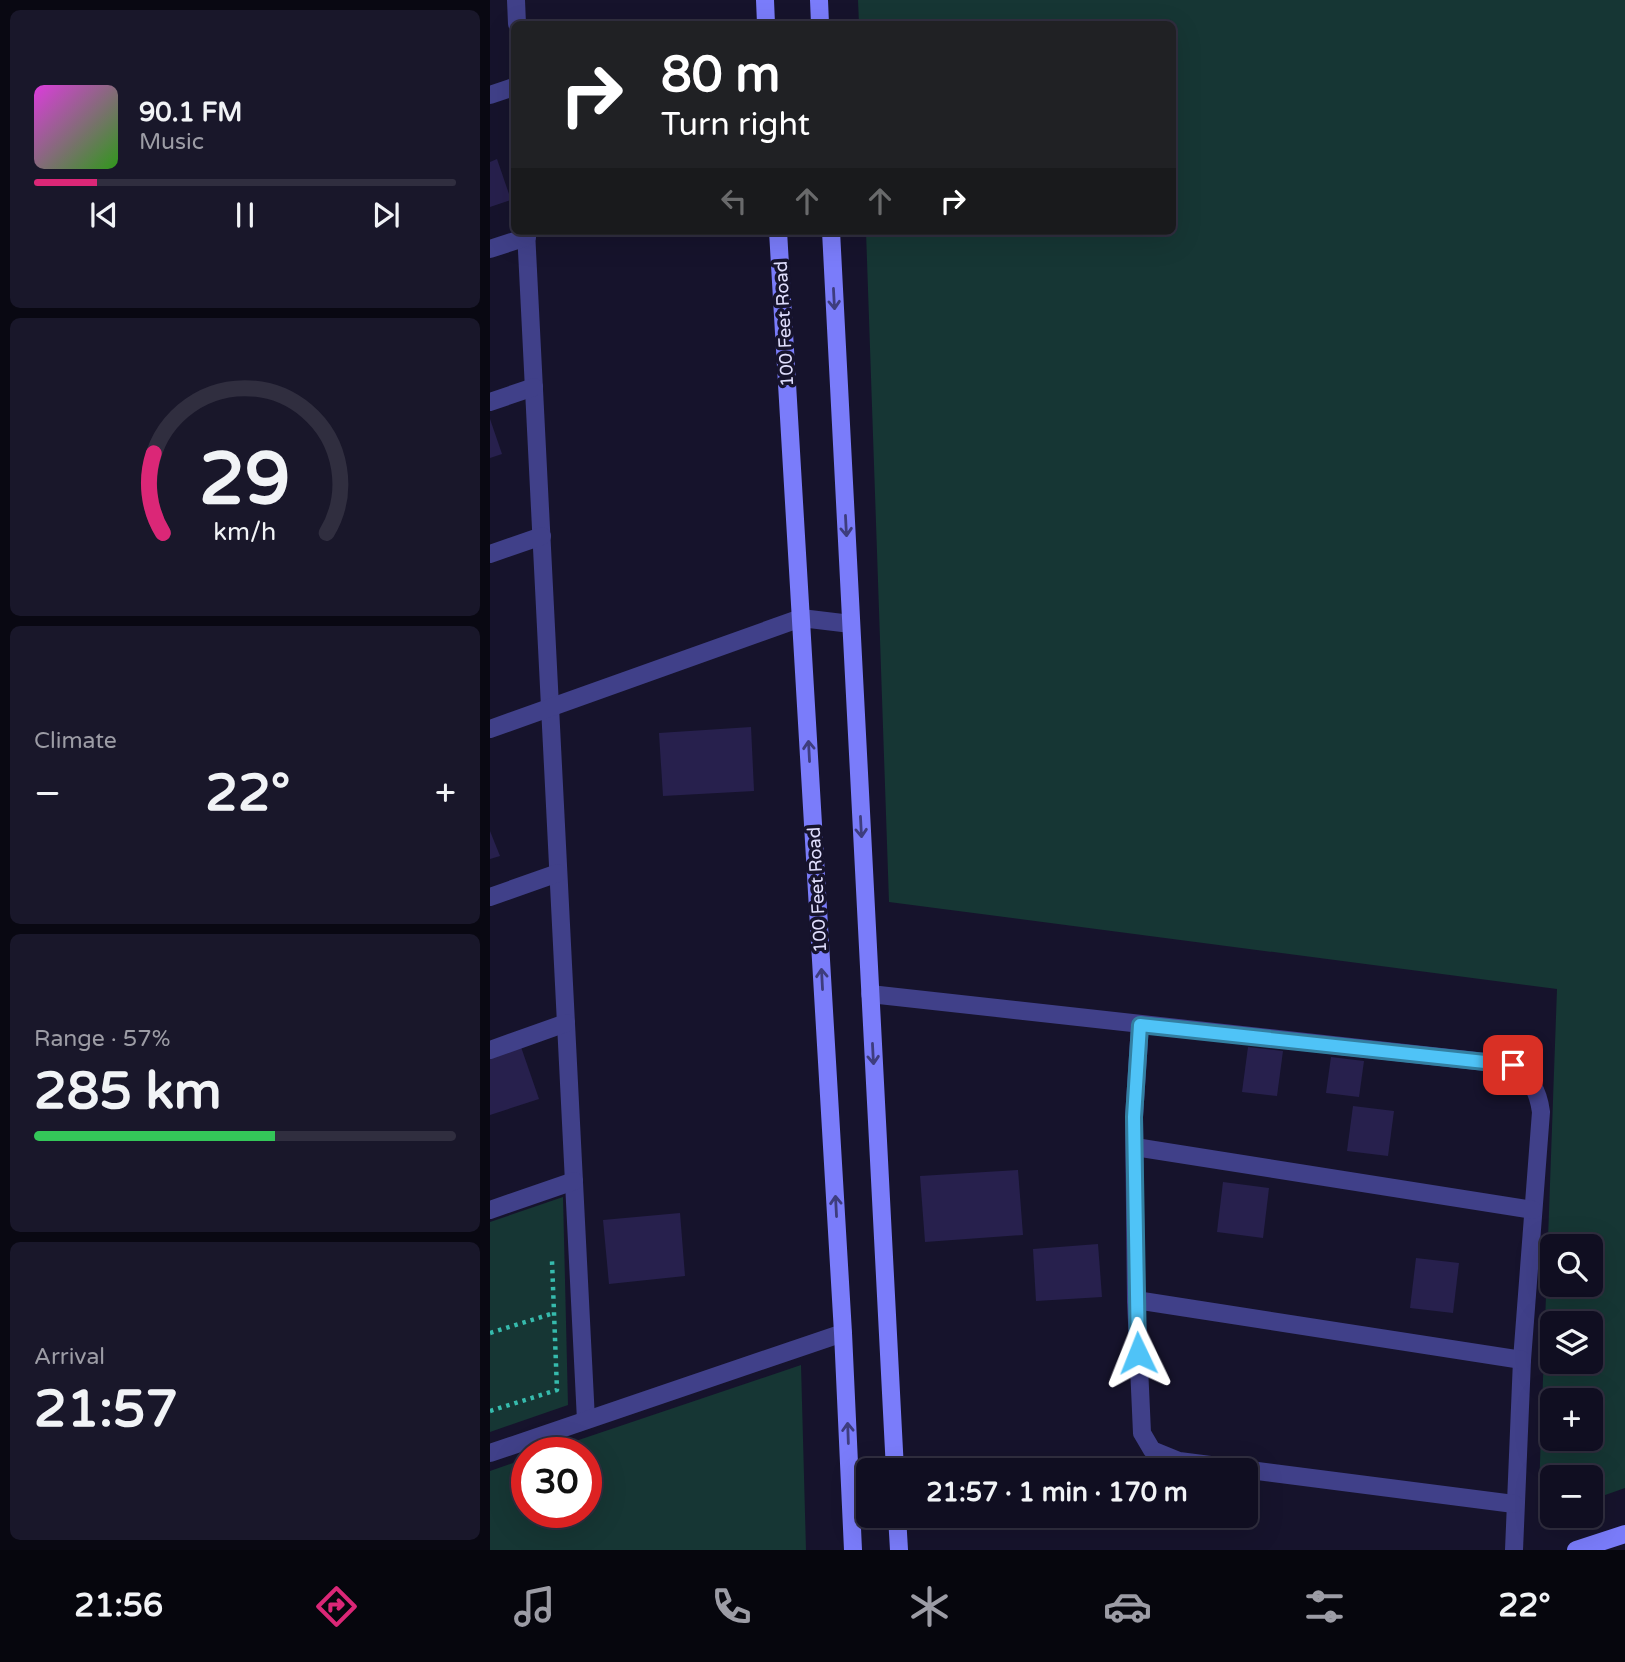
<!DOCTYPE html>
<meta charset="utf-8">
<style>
body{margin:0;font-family:"Varela Round",sans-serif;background:#19172a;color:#f1f3f6;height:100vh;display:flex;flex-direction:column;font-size:26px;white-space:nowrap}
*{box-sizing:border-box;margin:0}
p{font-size:23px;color:#9c9ca5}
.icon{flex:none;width:38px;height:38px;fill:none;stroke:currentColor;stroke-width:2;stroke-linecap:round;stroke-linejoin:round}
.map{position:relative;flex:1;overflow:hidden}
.panel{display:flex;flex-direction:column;gap:10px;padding:10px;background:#090812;width:490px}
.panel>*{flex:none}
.hud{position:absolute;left:21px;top:21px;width:665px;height:214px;border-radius:10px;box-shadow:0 7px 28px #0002,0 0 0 2px #302e3f;background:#202124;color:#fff;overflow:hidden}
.tools{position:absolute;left:1050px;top:1234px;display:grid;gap:14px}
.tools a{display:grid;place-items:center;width:63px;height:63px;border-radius:10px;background:#100e21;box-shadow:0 7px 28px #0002,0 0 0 2px #302e3f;font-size:35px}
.speed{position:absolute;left:21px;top:1437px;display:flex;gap:14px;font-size:35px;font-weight:700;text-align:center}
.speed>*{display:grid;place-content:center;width:91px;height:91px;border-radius:50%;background:#100e21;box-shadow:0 7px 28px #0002,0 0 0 2px #302e3f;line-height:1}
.speed .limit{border:10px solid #d22;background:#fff;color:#111}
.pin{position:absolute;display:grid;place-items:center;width:60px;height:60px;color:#fff;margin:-30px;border-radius:14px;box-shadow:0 4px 10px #0006}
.me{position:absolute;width:77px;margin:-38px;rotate:358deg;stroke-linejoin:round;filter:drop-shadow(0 0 5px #0008)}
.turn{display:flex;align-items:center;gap:24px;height:147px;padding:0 35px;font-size:32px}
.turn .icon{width:91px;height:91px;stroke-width:2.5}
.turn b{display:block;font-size:49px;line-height:60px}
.lanes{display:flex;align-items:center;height:66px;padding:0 35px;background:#0003;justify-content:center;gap:35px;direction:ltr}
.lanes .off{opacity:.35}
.big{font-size:52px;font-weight:700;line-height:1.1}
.panel .widget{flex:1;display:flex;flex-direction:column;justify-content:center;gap:10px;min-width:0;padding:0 24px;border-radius:10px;background:#19172a}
.panel .dial{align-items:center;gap:0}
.dial svg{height:182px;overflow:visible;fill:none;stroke:#302e3f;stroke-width:7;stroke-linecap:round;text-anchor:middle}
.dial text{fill:#f1f3f6;stroke:none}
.song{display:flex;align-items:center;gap:21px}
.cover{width:84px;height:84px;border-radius:10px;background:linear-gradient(135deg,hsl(300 70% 55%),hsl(110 70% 35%))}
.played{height:7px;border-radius:4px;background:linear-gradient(90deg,#db2777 15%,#302e3f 15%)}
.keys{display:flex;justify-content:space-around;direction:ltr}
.heat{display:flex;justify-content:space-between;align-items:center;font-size:38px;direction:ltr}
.charge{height:10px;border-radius:5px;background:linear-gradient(90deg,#34c759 57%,#302e3f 0)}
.trip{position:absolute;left:366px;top:1458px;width:402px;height:70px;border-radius:10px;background:#100e21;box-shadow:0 7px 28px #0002,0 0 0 2px #302e3f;font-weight:700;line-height:70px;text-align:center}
.dock{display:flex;height:112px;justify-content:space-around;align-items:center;background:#06060d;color:#9c9ca5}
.dock .icon{width:49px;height:49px}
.dock .selected{color:#db2777}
.dock b{font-size:32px;color:#f1f3f6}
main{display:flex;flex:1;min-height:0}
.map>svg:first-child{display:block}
.green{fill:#163634;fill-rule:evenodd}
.building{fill:#27204d}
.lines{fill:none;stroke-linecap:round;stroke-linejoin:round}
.path{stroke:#36bbad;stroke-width:4.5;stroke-dasharray:3.5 5;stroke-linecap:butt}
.street{stroke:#404089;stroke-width:18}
.secondary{stroke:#7a7cfa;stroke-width:18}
.oneway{stroke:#3e3d7e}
.route-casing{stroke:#337fa1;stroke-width:18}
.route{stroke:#4fc3f7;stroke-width:12}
.labels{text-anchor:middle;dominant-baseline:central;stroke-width:7;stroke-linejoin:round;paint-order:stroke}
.street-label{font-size:18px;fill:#e1dffe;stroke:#16132c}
</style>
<main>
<section class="panel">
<div class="widget">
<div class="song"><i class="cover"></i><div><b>90.1 FM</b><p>Music</p></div></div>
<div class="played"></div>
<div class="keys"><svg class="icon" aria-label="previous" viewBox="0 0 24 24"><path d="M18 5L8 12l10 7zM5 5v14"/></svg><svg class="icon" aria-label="pause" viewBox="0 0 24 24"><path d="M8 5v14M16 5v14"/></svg><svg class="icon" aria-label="next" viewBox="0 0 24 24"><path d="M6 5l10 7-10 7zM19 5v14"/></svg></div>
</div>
<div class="widget dial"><svg viewBox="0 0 100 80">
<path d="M14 69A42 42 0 1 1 86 69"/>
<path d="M14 69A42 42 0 0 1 10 34" stroke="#db2777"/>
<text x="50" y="56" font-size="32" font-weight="700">29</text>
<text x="50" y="72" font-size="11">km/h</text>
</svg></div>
<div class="widget"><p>Climate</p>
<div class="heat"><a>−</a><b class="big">22°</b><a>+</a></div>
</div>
<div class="widget"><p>Range · 57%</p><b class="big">285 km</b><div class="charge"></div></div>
<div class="widget"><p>Arrival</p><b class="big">21:57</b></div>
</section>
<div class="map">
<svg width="1135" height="1550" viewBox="0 0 1135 1550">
<rect width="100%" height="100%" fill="#16132c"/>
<g class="green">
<path d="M 368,0 L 1135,0 L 1135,1488 L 1101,1500 L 1101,1477 L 1062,1477 L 1062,1513 L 1048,1518 L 1067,989 L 399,902 L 376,231 L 682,231 L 682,24 L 369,24 ZM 1062,1246 L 1101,1246 L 1101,1284 L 1062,1284 ZM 1062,1323 L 1101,1323 L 1101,1362 L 1062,1362 ZM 1062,1400 L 1101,1400 L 1101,1438 L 1062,1438 Z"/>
<path d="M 73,1197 L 78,1405 L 0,1432 L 0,1222 Z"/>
<path d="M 311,1365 L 316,1550 L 0,1550 L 0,1471 L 37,1458 L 37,1512 L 96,1512 L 96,1452 L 53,1452 Z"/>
</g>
<g class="building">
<path d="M 7,159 L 21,200 L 0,207 L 0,162 Z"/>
<path d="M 0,419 L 12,454 L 0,458 Z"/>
<path d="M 261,727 L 264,791 L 173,796 L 169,733 Z"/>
<path d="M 0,831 L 10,856 L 0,859 Z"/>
<path d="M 31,1047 L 49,1099 L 0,1115 L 0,1057 Z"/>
<path d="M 758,1047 L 793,1051 L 787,1096 L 752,1092 Z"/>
<path d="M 841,1057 L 874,1061 L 869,1097 L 836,1093 Z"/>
<path d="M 863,1106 L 904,1111 L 898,1156 L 857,1151 Z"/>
<path d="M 528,1170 L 533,1235 L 435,1242 L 430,1176 Z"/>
<path d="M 733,1182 L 779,1188 L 773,1238 L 727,1232 Z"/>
<path d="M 190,1213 L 195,1276 L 119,1284 L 113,1220 Z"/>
<path d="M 608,1244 L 612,1297 L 546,1301 L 543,1249 Z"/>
<path d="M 926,1258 L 969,1263 L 963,1313 L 920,1308 Z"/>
<path d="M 541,1516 L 569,1516 L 567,1529 L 540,1526 Z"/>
</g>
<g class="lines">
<g class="path">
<path d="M 0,1333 L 64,1313"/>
<path d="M 0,1411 L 67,1390 L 62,1261"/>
</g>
<g class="street">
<path d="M 26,0 L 27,24"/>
<path d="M 0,95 L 24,87"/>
<path d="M 36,231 L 96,1420"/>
<path d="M 0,249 L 37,237"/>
<path d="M 0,402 L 44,387"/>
<path d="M 0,554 L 52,536"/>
<path d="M 0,729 L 311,618 L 361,624"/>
<path d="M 0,897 L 68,873"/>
<path d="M 380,994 L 1023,1065 C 1040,1079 1048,1089 1051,1112 L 1032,1360 L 1024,1550"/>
<path d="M 650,1025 L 644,1117 L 646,1300 L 652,1433 L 662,1450 L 689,1461 L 1024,1504"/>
<path d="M 0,1050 L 76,1023"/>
<path d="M 645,1147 L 1043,1210"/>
<path d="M 0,1210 L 84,1181"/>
<path d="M 646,1300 L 1032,1360"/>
<path d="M 0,1453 L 353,1333"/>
</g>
<g class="secondary">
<path d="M 275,0 L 276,24"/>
<path d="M 329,0 L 330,24"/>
<path d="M 288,231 L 353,1333 L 363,1550"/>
<path d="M 341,231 L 405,1470"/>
<path d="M 407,1516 L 409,1550"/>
<path d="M 1086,1550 L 1135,1534"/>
</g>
</g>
<defs><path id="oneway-shaft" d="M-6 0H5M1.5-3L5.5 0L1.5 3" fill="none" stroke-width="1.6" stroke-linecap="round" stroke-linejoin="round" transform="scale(1.75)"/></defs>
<g class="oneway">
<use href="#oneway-shaft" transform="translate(344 299) rotate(87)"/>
<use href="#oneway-shaft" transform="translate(356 526) rotate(87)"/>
<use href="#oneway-shaft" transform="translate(319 751) rotate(-93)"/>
<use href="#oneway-shaft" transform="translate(371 827) rotate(87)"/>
<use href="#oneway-shaft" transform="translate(332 979) rotate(-93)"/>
<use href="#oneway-shaft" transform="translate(383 1054) rotate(87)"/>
<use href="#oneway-shaft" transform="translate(346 1206) rotate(-93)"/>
<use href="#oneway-shaft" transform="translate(358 1433) rotate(-92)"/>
</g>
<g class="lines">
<g class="route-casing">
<path id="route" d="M 648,1353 L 644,1117 L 650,1025 L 1023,1065"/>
</g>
<use href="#route" class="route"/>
</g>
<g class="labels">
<g class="street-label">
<text transform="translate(294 324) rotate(-93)">100 Feet Road</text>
<text transform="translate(327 890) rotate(-93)">100 Feet Road</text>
</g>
</g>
</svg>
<div class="tools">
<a><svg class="icon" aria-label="search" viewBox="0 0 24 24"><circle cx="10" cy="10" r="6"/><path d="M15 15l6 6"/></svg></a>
<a><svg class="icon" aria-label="layers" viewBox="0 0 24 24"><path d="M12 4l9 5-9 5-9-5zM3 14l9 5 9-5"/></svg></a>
<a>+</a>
<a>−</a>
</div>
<div class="speed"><div class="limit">30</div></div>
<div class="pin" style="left:1023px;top:1065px;background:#d93025"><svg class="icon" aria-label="arrive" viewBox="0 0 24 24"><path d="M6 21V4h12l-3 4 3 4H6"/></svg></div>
<svg class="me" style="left:648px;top:1353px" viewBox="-20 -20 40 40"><path d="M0-17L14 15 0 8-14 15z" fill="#4fc3f7" stroke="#fff" stroke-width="4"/></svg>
<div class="trip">21:57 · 1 min · 170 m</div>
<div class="hud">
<div class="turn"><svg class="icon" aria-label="right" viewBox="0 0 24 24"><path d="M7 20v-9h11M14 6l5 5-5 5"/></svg><div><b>80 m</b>Turn right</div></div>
<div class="lanes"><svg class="icon off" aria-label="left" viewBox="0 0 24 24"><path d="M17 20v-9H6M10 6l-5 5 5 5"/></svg><svg class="icon off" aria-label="ahead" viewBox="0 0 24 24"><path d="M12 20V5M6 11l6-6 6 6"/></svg><svg class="icon off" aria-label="ahead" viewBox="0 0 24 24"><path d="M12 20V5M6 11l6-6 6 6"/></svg><svg class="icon" aria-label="right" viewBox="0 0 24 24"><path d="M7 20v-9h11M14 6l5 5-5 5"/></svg></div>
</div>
</div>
</main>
<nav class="dock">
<b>21:56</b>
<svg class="icon selected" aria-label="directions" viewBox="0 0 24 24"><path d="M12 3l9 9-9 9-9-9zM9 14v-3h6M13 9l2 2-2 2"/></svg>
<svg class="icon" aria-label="music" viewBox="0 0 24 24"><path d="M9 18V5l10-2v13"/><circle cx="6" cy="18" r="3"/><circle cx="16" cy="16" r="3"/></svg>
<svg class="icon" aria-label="phone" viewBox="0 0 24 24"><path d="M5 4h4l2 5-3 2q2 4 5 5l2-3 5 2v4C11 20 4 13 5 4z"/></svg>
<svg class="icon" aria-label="climate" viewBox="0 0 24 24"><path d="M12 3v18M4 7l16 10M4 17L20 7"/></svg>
<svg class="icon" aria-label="car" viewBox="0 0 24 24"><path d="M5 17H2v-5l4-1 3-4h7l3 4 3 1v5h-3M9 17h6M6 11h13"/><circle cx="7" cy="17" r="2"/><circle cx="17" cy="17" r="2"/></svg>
<svg class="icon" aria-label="filters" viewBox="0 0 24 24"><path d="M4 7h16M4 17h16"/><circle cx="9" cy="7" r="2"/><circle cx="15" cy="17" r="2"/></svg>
<b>22°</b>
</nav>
